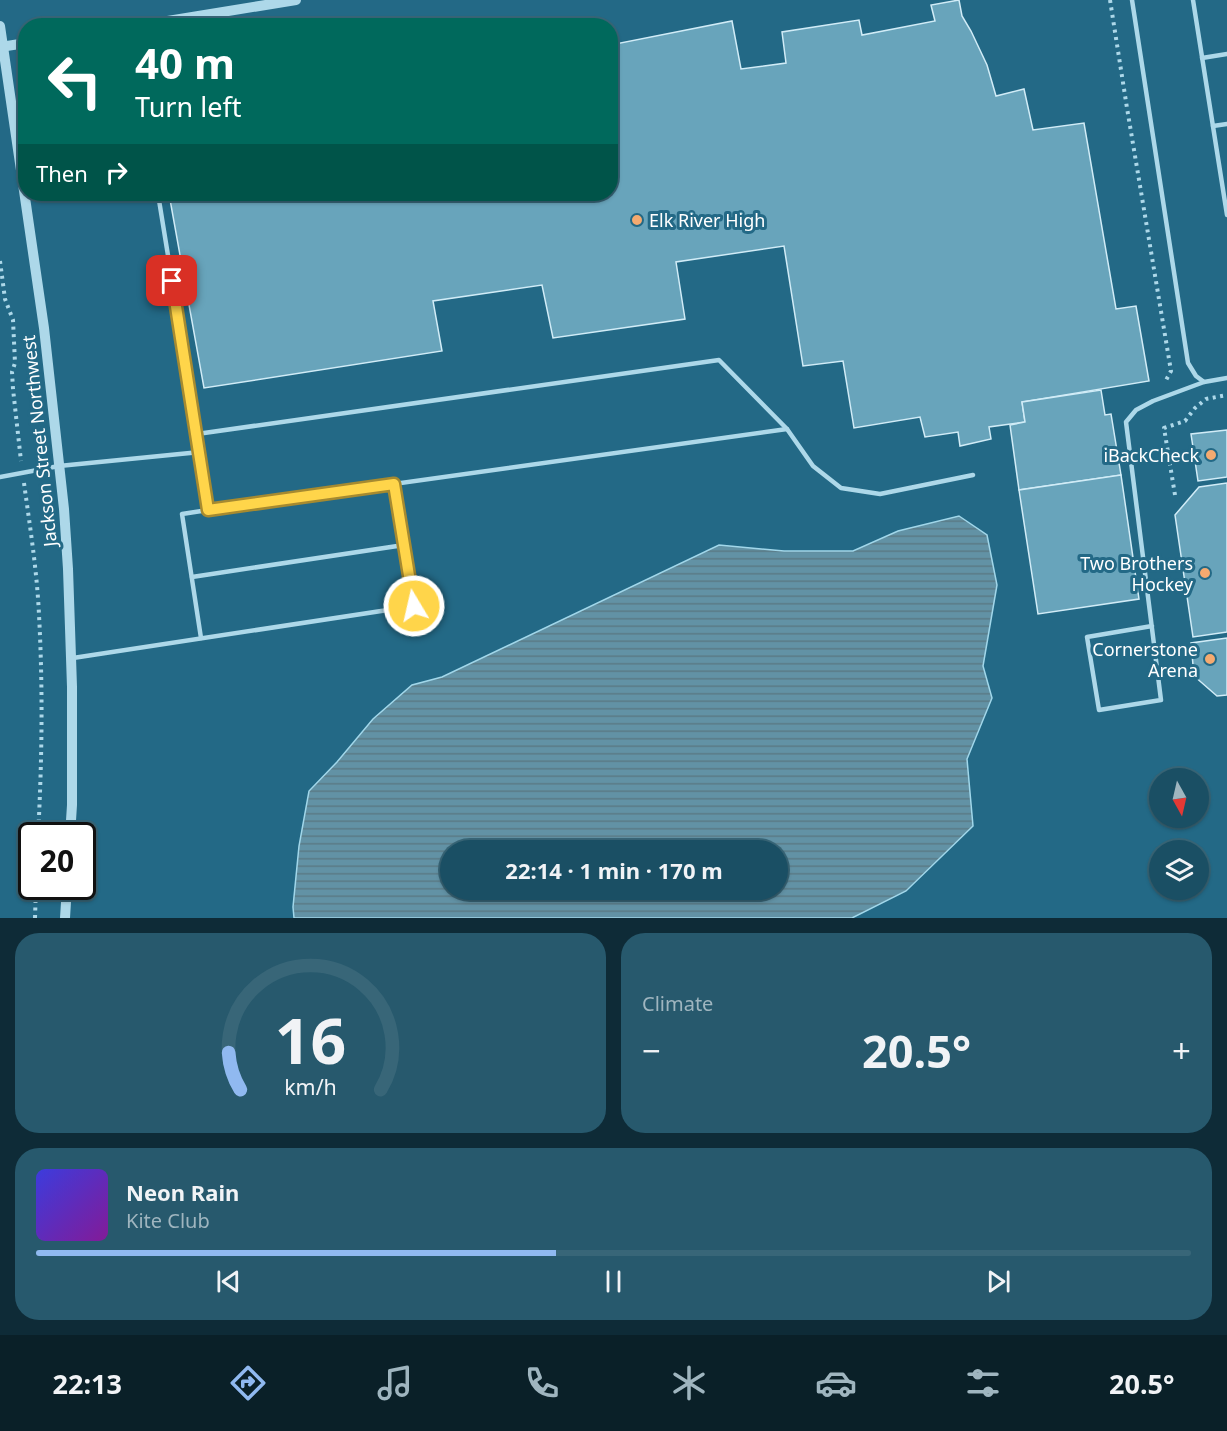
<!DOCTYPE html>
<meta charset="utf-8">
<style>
body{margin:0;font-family:"Noto Sans",sans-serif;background:#27596d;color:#f1f3f6;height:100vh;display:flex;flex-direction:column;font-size:22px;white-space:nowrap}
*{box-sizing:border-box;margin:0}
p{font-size:20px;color:#9fb5bf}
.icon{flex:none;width:33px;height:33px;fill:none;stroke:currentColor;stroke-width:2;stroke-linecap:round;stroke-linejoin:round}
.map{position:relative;height:918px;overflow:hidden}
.sheet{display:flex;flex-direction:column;gap:15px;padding:15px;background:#0e2b37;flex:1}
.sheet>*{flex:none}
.hud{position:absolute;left:18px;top:18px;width:600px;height:183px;border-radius:24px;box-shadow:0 2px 4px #0004,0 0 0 2px #386678;background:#00695c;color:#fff;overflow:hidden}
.needle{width:39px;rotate:172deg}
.fabs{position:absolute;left:1149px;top:768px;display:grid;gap:12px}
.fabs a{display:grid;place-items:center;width:60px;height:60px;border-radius:50%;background:#1a4f64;box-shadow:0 2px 4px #0004,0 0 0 2px #386678;font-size:30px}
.speed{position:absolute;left:18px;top:822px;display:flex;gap:12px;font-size:30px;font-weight:700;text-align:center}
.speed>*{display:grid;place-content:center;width:78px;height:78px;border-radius:50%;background:#1a4f64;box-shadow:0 2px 4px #0004,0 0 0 2px #386678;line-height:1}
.speed .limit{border:3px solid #111;border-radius:9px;background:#fff;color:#111}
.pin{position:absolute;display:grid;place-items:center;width:51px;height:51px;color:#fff;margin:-26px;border-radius:12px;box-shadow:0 3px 9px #0006}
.me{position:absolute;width:66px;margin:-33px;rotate:351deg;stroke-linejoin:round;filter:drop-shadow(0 0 4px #0008)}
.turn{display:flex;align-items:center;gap:21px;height:126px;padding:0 18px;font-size:27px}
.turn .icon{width:78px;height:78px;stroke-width:2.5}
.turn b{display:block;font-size:42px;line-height:51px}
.then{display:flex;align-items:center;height:57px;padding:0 18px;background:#0003;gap:12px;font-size:22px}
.big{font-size:45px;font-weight:700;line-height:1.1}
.sheet .card{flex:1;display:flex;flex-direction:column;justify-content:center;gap:9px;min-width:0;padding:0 21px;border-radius:24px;background:#27596d}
.sheet .dial{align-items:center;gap:0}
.dial svg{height:156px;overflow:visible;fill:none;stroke:#386678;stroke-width:7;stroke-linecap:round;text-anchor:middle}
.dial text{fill:#f1f3f6;stroke:none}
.song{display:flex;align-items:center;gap:18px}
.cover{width:72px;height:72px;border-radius:9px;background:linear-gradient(135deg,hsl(240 70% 55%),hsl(290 70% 35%))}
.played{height:6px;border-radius:3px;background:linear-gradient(90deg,#90b9f0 45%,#386678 45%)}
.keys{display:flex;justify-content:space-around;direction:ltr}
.heat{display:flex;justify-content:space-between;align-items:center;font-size:33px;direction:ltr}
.sheet .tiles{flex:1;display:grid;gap:15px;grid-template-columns:1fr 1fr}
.card:last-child{grid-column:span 2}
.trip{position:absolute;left:440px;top:840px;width:348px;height:60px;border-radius:30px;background:#1a4f64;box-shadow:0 2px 4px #0004,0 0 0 2px #386678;font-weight:700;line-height:60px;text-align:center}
.tab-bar{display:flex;height:96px;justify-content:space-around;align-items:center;background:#0a2028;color:#9fb5bf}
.tab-bar .icon{width:42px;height:42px}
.tab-bar .on{color:#90b9f0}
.tab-bar b{font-size:27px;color:#f1f3f6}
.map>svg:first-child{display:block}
.water{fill:url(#water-rules);stroke:#a1d7ea;stroke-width:1.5;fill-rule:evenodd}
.building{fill:#68a4bb;stroke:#d1ecf7;stroke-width:1.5}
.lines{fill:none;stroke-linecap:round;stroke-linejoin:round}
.path{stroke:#add8e9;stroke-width:4;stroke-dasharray:3 4.5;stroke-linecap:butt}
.service{stroke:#add8e9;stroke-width:4.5}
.tertiary{stroke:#add8e9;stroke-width:10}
.route-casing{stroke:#a68a30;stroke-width:15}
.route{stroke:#ffd54a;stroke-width:10}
.poi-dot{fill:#f4aa70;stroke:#236986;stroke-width:2}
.labels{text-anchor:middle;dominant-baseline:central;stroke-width:6;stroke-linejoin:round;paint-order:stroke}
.poi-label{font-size:18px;fill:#fff;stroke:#236986;text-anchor:end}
.street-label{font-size:18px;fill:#fff;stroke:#236986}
</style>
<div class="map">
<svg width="1227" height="918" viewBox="0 0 1227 918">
<defs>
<pattern id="water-rules" width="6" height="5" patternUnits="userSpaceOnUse" patternTransform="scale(1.5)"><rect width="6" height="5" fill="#6292a5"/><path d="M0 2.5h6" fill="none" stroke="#5a7a86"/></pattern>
</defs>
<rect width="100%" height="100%" fill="#236986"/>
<path class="water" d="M 959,516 L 987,535 L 997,585 L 983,666 L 992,698 L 967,759 L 973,826 L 906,891 L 852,918 L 294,918 L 293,907 L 299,846 L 309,791 L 337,762 L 373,719 L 412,685 L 442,677 L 719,545 L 784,551 L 853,551 L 898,531 ZM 450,850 L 777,850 L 777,890 L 450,890 Z"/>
<g class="building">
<path d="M 959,0 L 962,16 L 971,31 L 987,65 L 996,96 L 1024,89 L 1033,130 L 1084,123 L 1116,309 L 1136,306 L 1149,381 L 1022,402 L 1025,422 L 989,427 L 991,439 L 960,446 L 958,432 L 925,437 L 920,417 L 854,428 L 843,361 L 803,366 L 784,246 L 676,262 L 685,319 L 553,338 L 542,285 L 433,301 L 442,351 L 204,388 L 169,194 L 610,194 L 610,45 L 732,21 L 741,69 L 786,63 L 782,32 L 859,20 L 862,35 L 935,21 L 931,5 Z"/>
<path d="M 1101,390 L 1105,415 L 1111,414 L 1121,475 L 1019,490 L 1010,425 L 1025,422 L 1022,402 Z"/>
<path d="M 1227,430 L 1227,477 L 1198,481 L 1191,434 Z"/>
<path d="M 1121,475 L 1139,599 L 1038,614 L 1019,490 Z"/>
<path d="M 1227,483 L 1227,632 L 1193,637 L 1175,515 L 1199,487 Z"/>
<path d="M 1227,638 L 1227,695 L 1217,696 L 1194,676 L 1191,643 Z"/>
</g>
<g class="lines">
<g class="path">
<path d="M 1110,0 L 1127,108 L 1171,371 L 1165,382"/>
<path d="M 0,261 L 5,299 L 13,320 L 15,363 L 12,372 L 13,389 L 21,461"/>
<path d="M 24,483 C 30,527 37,571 39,615 C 43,689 42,762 38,836"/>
<path d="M 1175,495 L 1164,428 L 1185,421 L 1195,408 L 1206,399 L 1227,395"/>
<path d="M 35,918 L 36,886"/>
</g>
<g class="service">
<path d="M 1132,0 L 1188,363 L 1196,376 L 1204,382 L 1227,378"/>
<path d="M 1193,0 L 1227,215"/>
<path d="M 1202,58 L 1227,54"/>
<path d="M 1213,126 L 1227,124"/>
<path d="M 197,434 L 719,360 L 787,429 L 813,466 L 841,488 L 880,494 L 973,475"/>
<path d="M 200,452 L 208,510 L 787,429"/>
<path d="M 0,477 L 59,466 L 200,452 L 158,194"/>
<path d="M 192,577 L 404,545"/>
<path d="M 1152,626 L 1087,637 L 1099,710 L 1161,700 L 1126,422 L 1136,410 L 1153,401 L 1204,382"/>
<path d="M 201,638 L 182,514 L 208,510"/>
<path d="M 73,658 L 414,606 L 394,484"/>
</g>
<g class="tertiary">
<path d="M 0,26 L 44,328 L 64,509 L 68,569 L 72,687 L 72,805 L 70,836"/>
<path d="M 137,26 L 296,0"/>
<path d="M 0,47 L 26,43"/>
<path d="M 65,918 L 67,886"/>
</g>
</g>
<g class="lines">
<g class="route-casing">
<path id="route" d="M 172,281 L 208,510 L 394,484 L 414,606"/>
</g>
<use href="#route" class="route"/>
</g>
<g class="poi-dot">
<circle cx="637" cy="220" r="6"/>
<circle cx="1211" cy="455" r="6"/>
<circle cx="1205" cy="573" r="6"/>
<circle cx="1210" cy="659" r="6"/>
</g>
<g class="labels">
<g class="poi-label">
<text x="649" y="220" text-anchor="start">Elk River High</text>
<text x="1199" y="455">iBackCheck</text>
<text x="1193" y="563">Two Brothers<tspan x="1193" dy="21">Hockey</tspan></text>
<text x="1198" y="649">Cornerstone<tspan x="1198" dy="21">Arena</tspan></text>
</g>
<g class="street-label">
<text transform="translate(39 441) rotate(-96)">Jackson Street Northwest</text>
</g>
</g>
</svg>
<div class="fabs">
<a><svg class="needle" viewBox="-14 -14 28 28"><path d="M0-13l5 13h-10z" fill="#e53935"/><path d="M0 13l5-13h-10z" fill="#9fb5bf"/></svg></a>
<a><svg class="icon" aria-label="layers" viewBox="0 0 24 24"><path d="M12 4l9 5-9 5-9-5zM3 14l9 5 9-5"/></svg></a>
</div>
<div class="speed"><div class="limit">20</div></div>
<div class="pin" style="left:172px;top:281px;background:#d93025"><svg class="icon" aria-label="arrive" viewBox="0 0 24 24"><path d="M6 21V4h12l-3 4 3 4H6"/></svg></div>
<svg class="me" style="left:414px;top:606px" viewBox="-20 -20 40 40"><circle r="17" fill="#ffd54a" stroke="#fff" stroke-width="3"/><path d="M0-11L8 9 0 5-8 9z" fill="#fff"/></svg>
<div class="trip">22:14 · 1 min · 170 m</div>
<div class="hud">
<div class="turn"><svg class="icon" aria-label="left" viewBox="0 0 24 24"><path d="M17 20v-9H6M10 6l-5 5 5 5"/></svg><div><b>40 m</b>Turn left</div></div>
<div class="then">Then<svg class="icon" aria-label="right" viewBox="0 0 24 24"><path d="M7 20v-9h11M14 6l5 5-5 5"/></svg></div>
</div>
</div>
<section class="sheet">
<div class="tiles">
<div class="card dial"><svg viewBox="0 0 100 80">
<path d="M14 69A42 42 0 1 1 86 69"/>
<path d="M14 69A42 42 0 0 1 8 50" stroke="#90b9f0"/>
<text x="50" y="56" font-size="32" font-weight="700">16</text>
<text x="50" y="72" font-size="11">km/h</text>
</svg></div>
<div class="card"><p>Climate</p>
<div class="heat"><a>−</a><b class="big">20.5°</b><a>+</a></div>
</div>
<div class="card">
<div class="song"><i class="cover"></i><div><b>Neon Rain</b><p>Kite Club</p></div></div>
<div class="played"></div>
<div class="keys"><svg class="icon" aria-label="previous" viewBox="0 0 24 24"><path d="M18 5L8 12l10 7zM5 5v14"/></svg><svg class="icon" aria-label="pause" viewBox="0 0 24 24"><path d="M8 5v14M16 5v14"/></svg><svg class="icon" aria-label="next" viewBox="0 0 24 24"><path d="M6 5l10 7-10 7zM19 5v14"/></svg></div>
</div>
</div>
</section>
<nav class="tab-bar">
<b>22:13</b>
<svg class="icon on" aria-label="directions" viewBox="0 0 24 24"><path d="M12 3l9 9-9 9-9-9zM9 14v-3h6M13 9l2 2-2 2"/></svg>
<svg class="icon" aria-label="music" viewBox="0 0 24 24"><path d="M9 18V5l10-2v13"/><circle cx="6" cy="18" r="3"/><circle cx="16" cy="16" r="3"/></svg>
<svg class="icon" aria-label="phone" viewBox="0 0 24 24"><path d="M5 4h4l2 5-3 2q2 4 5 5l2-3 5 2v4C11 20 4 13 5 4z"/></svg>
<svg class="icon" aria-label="climate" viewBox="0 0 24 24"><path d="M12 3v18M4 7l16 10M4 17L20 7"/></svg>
<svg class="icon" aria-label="car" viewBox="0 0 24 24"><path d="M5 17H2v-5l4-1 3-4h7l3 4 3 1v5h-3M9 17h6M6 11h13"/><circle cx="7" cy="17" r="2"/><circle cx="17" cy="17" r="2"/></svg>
<svg class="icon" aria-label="filters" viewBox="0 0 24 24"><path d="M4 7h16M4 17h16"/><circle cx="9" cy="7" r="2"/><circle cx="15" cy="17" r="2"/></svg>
<b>20.5°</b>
</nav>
